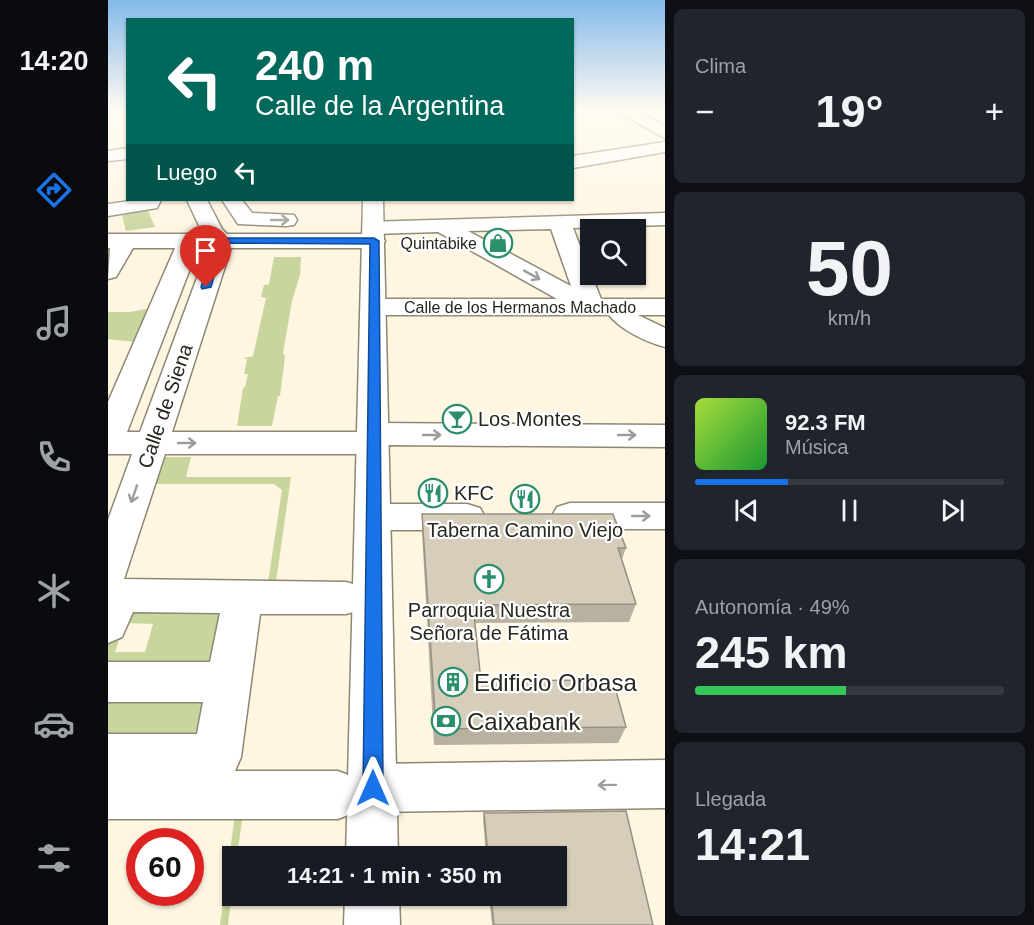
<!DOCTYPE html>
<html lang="es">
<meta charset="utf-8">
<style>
body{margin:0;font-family:Arial,sans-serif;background:#20242c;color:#f1f3f6;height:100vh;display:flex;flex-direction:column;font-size:22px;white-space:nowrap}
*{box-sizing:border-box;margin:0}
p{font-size:20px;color:#9ea1a6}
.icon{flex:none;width:33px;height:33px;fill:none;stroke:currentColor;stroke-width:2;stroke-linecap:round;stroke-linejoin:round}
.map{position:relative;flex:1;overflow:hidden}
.drawer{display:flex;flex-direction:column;gap:9px;padding:9px;background:#0d0f14;width:369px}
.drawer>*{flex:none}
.guide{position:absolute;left:18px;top:18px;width:448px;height:183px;border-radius:0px;box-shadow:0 2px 4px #0004;background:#00695c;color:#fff;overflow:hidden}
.controls{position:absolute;left:472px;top:219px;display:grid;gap:12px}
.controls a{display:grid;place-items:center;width:66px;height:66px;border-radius:0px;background:#171b24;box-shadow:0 2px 4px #0004;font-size:30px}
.speed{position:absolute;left:18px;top:828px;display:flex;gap:12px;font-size:30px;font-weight:700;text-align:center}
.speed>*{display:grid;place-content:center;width:78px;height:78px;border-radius:50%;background:#171b24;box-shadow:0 2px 4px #0004;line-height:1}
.speed .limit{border:9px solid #d22;background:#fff;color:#111}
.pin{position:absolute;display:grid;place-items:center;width:51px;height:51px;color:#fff;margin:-62px -26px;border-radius:50% 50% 50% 0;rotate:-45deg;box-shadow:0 0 6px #0007}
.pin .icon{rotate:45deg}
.me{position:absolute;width:66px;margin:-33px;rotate:0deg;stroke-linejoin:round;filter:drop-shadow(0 0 4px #0008)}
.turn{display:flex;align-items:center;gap:21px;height:126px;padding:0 30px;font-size:27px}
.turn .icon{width:78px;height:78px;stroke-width:2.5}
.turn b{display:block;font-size:42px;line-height:51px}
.then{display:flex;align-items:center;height:57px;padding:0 30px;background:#0003;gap:12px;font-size:22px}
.big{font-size:45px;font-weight:800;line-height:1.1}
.drawer .tile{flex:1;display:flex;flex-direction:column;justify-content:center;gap:9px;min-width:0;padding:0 21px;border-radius:9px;background:#20242c}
.drawer .dial{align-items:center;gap:0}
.dial b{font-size:78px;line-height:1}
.song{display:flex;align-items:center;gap:18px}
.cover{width:72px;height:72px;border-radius:9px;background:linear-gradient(135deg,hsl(80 70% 55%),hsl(130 70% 35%))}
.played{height:6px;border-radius:3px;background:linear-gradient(90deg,#1a73e8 30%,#363941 30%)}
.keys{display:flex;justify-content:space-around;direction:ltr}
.heat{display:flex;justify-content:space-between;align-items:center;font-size:33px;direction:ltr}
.charge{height:9px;border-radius:4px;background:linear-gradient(90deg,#34c759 49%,#363941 0)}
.trip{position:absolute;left:114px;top:846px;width:345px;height:60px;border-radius:0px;background:#171b24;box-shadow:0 2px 4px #0004;font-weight:800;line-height:60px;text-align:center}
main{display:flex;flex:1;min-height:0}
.tabs{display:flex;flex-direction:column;width:108px;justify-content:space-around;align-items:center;background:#090b0e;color:#9ea1a6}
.tabs .icon{width:42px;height:42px}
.tabs .current{color:#1a73e8}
.tabs b{font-size:27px;color:#f1f3f6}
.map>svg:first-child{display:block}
.green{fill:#c8d59c}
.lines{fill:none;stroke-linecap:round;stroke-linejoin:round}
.minor-casing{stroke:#8e8774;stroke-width:3}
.major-casing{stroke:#8e8774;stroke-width:3}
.minor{fill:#fff;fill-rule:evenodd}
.major{fill:#fff;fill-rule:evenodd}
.wall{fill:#b8b1a0}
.building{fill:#d6ceba;stroke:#969082;stroke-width:1.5}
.oneway{stroke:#9f9d9a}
.route{fill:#1a73e8;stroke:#114b97;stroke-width:1.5}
.labels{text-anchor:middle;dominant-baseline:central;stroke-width:4.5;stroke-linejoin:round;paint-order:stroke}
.far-poi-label{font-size:16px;fill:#29261e;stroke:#fff;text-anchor:end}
.far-street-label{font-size:16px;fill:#29261e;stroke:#fff}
.street-label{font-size:20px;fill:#29261e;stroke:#fff}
.poi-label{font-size:20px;fill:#29261e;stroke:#fff;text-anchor:start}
.near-poi-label{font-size:24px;fill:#29261e;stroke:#fff;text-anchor:start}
</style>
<main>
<nav class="tabs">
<b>14:20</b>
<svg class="icon current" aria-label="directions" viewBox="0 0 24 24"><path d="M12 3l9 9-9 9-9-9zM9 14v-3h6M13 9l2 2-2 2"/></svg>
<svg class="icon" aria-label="music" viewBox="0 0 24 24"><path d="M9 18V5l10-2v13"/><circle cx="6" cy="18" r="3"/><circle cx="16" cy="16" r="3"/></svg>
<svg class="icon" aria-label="phone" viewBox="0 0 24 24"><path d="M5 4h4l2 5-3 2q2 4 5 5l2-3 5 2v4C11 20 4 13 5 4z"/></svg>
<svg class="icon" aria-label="climate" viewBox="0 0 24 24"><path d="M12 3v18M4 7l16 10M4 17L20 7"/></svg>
<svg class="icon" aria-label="car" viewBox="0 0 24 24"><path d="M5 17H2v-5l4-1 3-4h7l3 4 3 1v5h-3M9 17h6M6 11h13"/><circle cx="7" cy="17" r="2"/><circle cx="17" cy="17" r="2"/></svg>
<svg class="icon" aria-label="filters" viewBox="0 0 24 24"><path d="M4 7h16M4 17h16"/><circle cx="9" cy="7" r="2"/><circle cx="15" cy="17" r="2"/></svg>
</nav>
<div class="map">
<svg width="557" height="925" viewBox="0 0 557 925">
<rect width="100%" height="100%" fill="#fff6e2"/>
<g class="green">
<path d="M 39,208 L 47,227 L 18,231 L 13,212 Z"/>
<path d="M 166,257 L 193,257 L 192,275 L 184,301 L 175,353 L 177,357 L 172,396 L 170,396 L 164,426 L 129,426 L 135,388 L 137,387 L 140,374 L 136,374 L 139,359 L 135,358 L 145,356 L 158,298 L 153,297 L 156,285 L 161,284 Z"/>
<path d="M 43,308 L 28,342 L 0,339 L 0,312 L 22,312 Z"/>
<path d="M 56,457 L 83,457 L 78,477 L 183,477 L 167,589 L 159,589 L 174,490 L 166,484 L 48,484 Z"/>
<path d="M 124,601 L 117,671 L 0,676 L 0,643 L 11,640 L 7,652 L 37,652 L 45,624 L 17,623 L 12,603 Z"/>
<path d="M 113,689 L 102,748 L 0,748 L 0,690 Z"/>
<path d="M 136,806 L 129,856 L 124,856 L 124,893 L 120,925 L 112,925 L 128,807 Z"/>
</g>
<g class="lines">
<g class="minor-casing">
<g id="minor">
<path d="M 504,109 L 524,109 L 557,126 L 557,138 Z"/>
<path d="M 557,142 L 557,152 L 465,168 L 465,156 Z"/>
<path d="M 20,148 L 20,159 L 0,161 L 0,151 Z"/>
<path d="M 30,200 L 53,200 L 49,208 L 0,216 L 0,204 Z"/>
<path d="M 79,200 L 99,200 L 114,229 L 119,234 L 266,234 L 274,236 L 277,241 L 274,246 L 266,248 L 123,248 L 64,432 L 250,432 L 254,427 L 265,423 L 557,425 L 557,447 L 280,445 L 276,451 L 265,454 L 57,454 L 16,579 L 238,582 L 252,586 L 258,598 L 252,610 L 238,614 L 152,614 L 133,757 L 127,771 L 230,771 L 245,777 L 248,771 L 265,764 L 557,760 L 557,808 L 265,812 L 250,806 L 247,812 L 230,819 L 0,819 L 0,734 L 89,734 L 95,702 L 0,702 L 0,662 L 102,662 L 112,613 L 25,612 L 14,637 L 0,643 L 0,520 L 24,454 L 0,454 L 0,402 L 67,248 L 25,248 L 8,277 L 0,279 L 2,248 L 0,248 L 0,234 L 95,234 ZM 90,248 L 100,248 L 32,432 L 19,432 Z"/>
<path d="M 114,200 L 134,200 L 144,213 L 186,215 L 189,220 L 186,225 L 178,226 L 130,224 Z"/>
<path d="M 557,213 L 557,225 L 465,228 L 493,299 L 557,299 L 557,315 L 530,315 L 557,328 L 557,347 C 538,342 513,330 501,315 L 266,315 L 257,312 L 253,307 L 257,302 L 266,299 L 449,299 L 330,232 L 266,234 L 258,232 L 255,227 L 258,222 ZM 443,229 L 463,286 L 360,231 Z"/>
<path d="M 462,503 L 557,503 L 557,529 L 462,529 L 449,525 L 444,516 L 449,507 Z"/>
<path d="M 265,504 L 359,504 L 372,508 L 377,517 L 372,526 L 359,530 L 265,530 L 252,526 L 247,517 L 252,508 Z"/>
</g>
</g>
<g class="major-casing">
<g id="major">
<path d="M 255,200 L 275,200 L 290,856 L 238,856 Z"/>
<path d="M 237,896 L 291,896 L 292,925 L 236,925 Z"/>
</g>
</g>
<use href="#minor" class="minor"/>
<use href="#major" class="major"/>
</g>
<g class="wall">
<path d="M 314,514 L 518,548 L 514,559 L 528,604 L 521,622 L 366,623 L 373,681 L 518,727 L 510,743 L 326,745 L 314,532 Z"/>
<path d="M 518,811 L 545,925 L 384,925 L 381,896 L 448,896 L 448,856 L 378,856 L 375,819 L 376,813 Z"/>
</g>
<g class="building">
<path d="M 16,109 L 20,109 L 20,118 Z"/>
<path d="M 314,514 L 505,514 L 518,548 L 510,548 L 528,604 L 365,605 L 373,681 L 505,680 L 518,727 L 328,729 Z"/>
<path d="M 518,811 L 545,925 L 386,925 L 383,896 L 448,896 L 448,856 L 380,856 L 376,813 Z"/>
</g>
<defs><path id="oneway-shaft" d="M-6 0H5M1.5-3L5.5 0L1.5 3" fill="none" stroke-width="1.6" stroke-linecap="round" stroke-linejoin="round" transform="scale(1.5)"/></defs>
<g class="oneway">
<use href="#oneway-shaft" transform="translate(172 220)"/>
<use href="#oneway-shaft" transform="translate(424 275) rotate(29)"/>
<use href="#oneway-shaft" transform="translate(324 435)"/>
<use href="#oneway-shaft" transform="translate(519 435)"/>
<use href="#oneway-shaft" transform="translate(79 443)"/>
<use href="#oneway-shaft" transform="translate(26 494) rotate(109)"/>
<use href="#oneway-shaft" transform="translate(533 516)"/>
<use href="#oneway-shaft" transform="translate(499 785) rotate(179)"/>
</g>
<linearGradient id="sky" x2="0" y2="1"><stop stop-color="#84baea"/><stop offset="0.46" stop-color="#fffbf2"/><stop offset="1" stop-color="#fffbf2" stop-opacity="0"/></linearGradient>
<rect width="557" height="239" fill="url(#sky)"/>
<path class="route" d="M 109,238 L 266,238 L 271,241 L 275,788 L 272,796 L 265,798 L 257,796 L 255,788 L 262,244 L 116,243 L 103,287 L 94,289 L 93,287 Z"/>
<defs>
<g id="shop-ring" transform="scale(1.5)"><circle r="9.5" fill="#fff" stroke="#2b8f6a" stroke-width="1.5"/><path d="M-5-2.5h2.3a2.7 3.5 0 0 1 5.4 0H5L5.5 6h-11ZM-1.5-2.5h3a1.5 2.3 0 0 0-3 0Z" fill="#2b8f6a"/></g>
<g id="bar-ring" transform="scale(1.5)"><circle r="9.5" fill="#fff" stroke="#2b8f6a" stroke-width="1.5"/><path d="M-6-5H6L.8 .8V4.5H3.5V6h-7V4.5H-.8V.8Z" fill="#2b8f6a"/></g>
<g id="restaurant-ring" transform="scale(1.5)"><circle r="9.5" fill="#fff" stroke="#2b8f6a" stroke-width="1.5"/><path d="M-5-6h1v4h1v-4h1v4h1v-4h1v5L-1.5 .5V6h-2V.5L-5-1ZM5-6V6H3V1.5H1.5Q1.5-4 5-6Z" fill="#2b8f6a"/></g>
<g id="church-ring" transform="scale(1.5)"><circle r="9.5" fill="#fff" stroke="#2b8f6a" stroke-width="1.5"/><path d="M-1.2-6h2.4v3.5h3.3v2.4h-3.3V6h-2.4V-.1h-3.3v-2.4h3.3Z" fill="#2b8f6a"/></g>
<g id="building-ring" transform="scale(1.5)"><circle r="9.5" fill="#fff" stroke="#2b8f6a" stroke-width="1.5"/><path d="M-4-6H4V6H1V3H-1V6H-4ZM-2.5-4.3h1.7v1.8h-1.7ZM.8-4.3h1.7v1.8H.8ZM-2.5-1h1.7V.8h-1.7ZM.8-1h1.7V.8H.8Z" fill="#2b8f6a"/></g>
<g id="bank-ring" transform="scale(1.5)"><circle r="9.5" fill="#fff" stroke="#2b8f6a" stroke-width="1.5"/><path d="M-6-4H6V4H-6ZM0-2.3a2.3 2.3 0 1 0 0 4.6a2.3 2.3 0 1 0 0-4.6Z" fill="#2b8f6a"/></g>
</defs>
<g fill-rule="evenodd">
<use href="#shop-ring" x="390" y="243"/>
<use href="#bar-ring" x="349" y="419"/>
<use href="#restaurant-ring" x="325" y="493"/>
<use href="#restaurant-ring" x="417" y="499"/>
<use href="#church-ring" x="381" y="579"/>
<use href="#building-ring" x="345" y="682"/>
<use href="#bank-ring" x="338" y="721"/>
</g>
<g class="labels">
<g class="far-poi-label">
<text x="369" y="243">Quintabike</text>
</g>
<g class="far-street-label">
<text x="412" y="307">Calle de los Hermanos Machado</text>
</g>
<g class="street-label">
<text transform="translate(57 406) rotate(-71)">Calle de Siena</text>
</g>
<g class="poi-label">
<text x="370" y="419">Los Montes</text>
<text x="346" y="493">KFC</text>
<text x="417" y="530" text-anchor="middle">Taberna Camino Viejo</text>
<text x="381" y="610" text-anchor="middle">Parroquia Nuestra<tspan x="381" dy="23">Señora de Fátima</tspan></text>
</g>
<g class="near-poi-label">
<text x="366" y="682">Edificio Orbasa</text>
<text x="359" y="721">Caixabank</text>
</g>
</g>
</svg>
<div class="controls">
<a><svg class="icon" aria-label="search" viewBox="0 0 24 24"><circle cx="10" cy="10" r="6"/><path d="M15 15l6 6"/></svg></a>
</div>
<div class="speed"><div class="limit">60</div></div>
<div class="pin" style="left:98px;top:287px;background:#d93025"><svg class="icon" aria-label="arrive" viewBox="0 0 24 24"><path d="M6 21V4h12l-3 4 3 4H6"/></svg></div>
<svg class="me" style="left:265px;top:788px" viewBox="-20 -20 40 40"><path d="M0-17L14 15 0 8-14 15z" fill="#1a73e8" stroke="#fff" stroke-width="4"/></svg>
<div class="trip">14:21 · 1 min · 350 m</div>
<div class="guide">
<div class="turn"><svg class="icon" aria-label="left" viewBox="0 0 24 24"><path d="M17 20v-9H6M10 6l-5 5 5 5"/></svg><div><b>240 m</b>Calle de la Argentina</div></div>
<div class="then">Luego<svg class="icon" aria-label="left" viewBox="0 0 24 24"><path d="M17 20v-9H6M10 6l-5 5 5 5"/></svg></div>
</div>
</div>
<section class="drawer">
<div class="tile"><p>Clima</p>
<div class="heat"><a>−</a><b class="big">19°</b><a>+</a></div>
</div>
<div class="tile dial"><b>50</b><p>km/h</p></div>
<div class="tile">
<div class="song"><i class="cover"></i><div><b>92.3 FM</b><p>Música</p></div></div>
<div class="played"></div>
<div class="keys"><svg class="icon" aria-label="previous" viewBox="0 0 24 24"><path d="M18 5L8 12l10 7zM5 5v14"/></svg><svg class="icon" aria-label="pause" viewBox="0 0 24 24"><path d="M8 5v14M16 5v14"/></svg><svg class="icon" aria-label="next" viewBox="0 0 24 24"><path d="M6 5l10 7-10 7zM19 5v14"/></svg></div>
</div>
<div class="tile"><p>Autonomía · 49%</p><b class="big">245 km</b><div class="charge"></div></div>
<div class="tile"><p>Llegada</p><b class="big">14:21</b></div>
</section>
</main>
